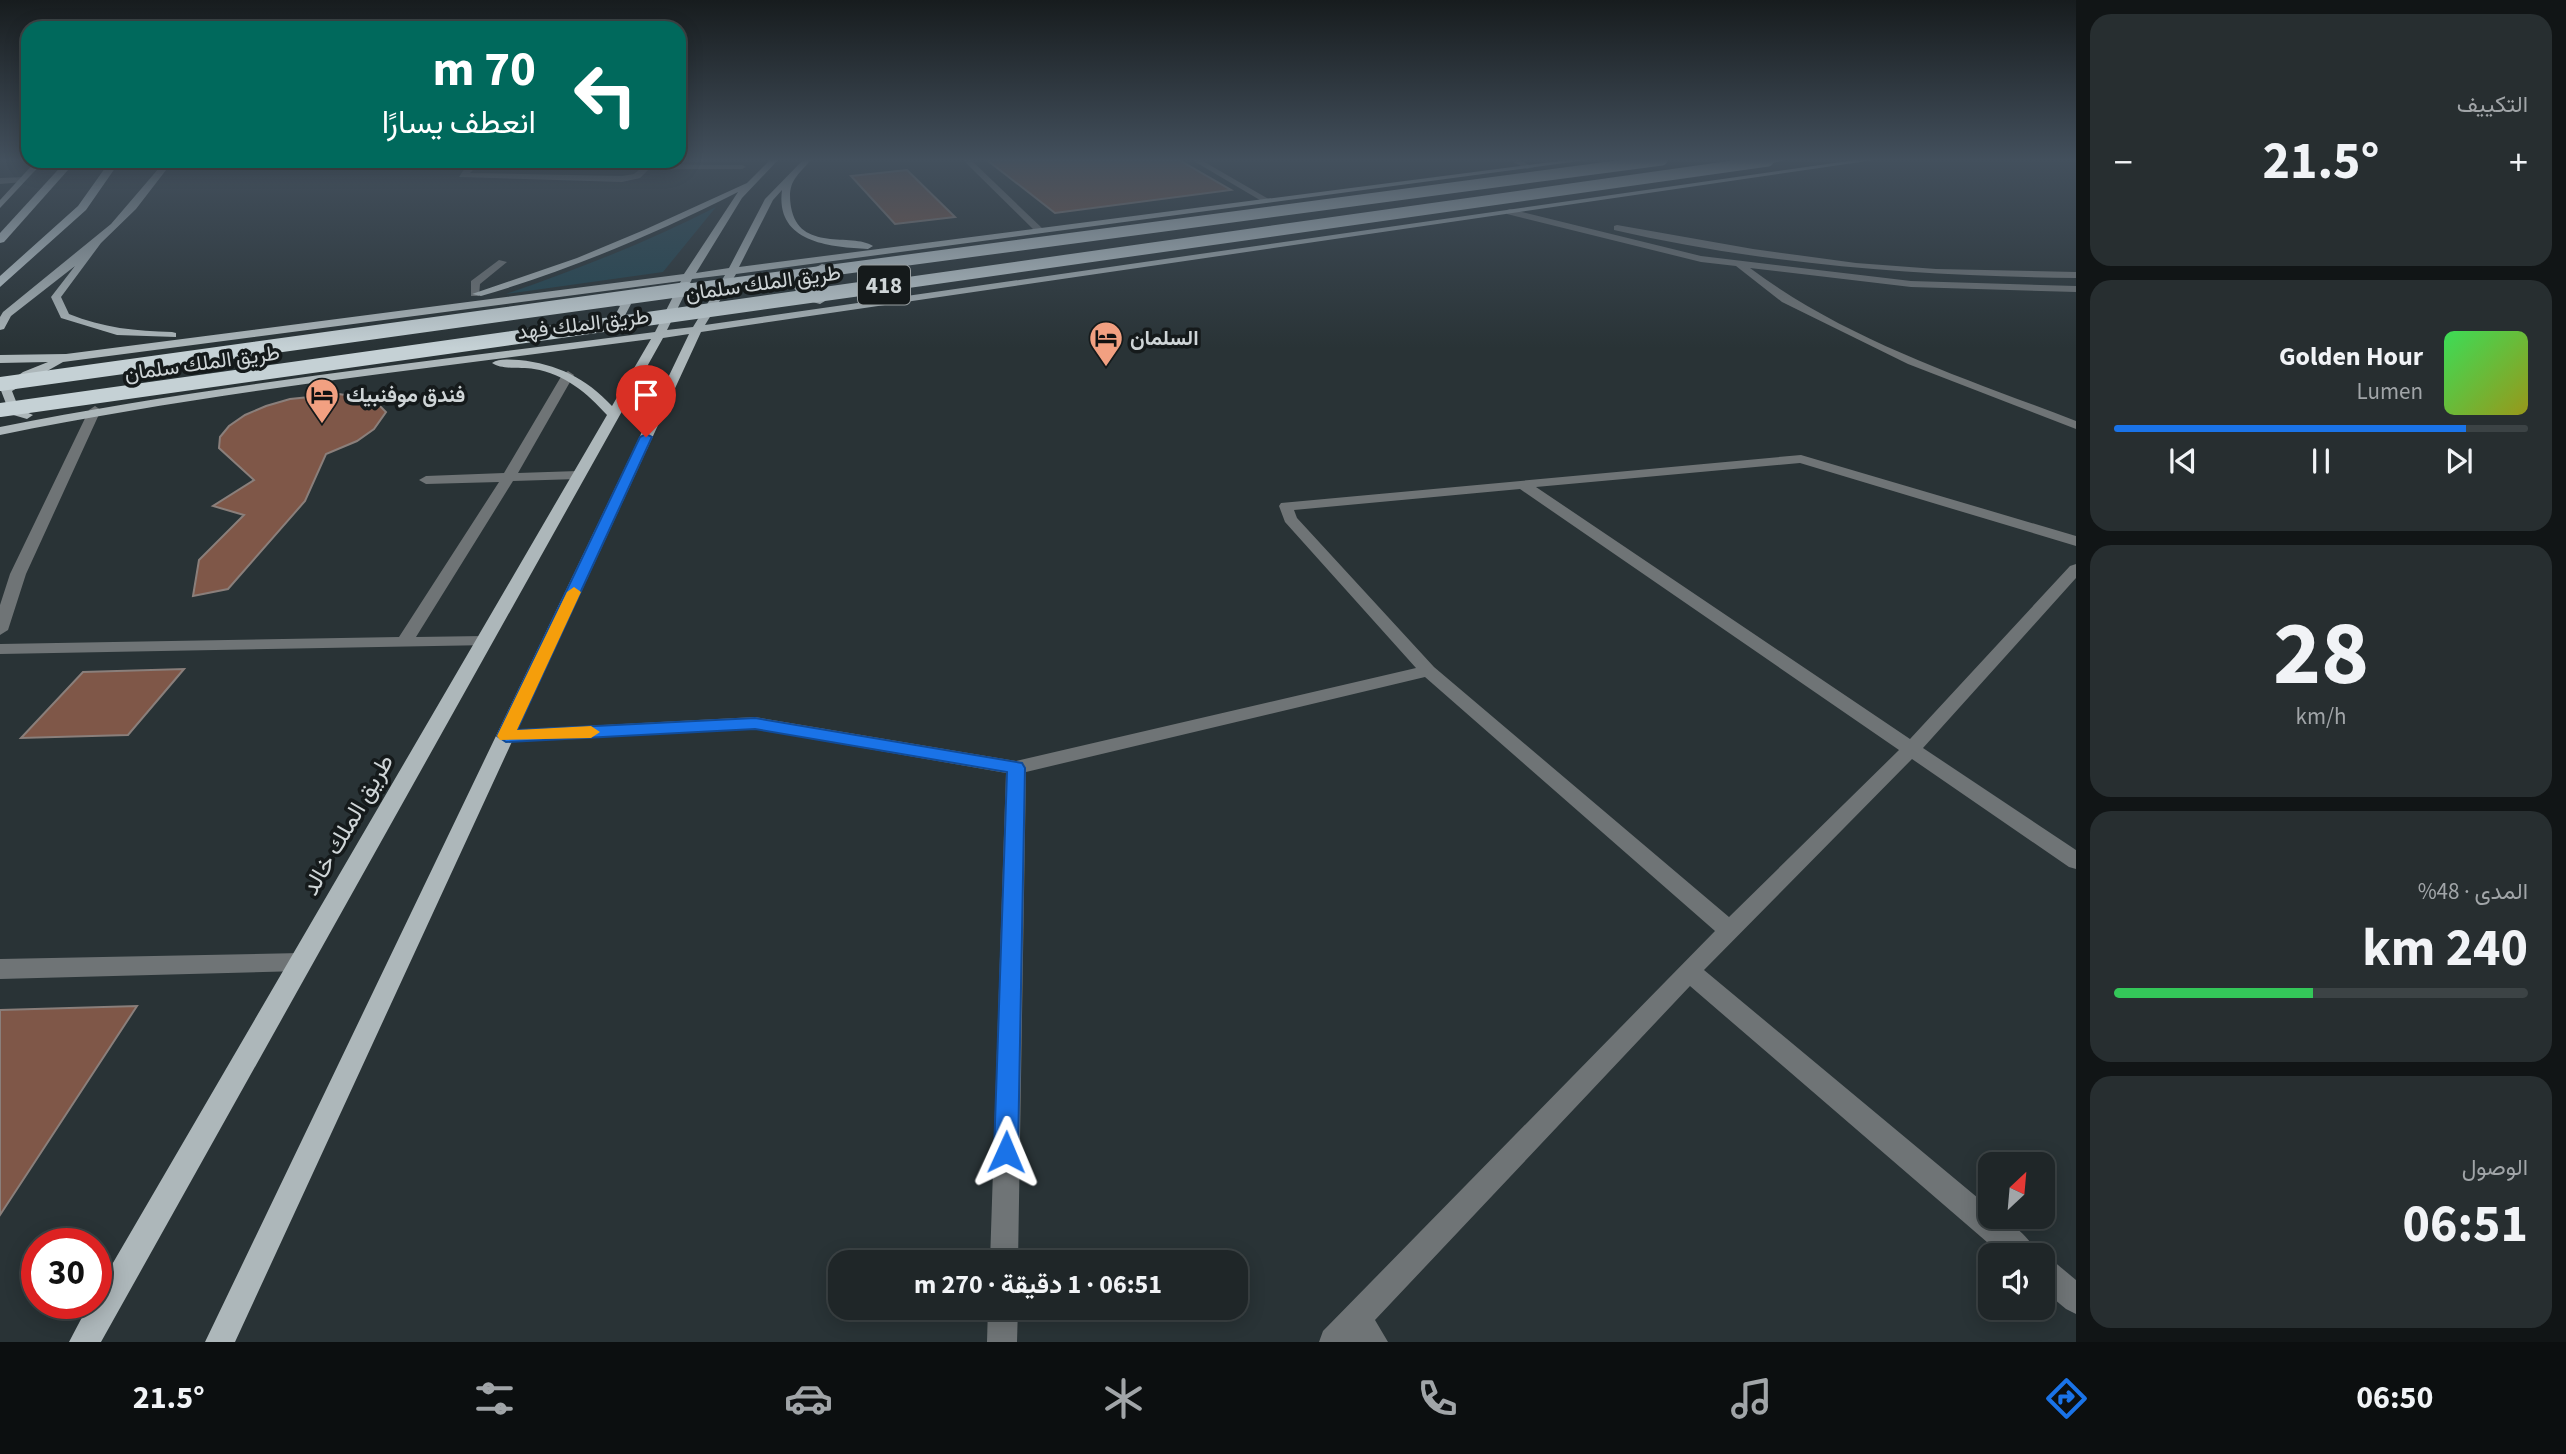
<!DOCTYPE html>
<html lang="ar">
<meta charset="utf-8">
<style>
body{margin:0;font-family:"Source Sans 3",Vazirmatn,sans-serif;background:#272e30;color:#f1f3f6;direction:rtl;height:100vh;display:flex;flex-direction:column;font-size:26px;white-space:nowrap}
*{box-sizing:border-box;margin:0}
p{font-size:23px;color:#a1a5a8}
.icon{flex:none;width:38px;height:38px;fill:none;stroke:currentColor;stroke-width:2;stroke-linecap:round;stroke-linejoin:round}
.map{position:relative;flex:1;overflow:hidden;direction:ltr}
.drawer{display:flex;flex-direction:column;gap:14px;padding:14px;background:#111516;width:490px}
.drawer>*{flex:none}
.banner{position:absolute;left:21px;top:21px;width:665px;height:147px;border-radius:21px;box-shadow:0 4px 18px #0003,0 0 0 2px #3c4345;direction:rtl;background:#00695c;color:#fff;overflow:hidden}
.needle{width:46px;rotate:26deg}
.tools{position:absolute;left:1978px;top:1152px;display:grid;gap:14px}
.tools a{display:grid;place-items:center;width:77px;height:77px;border-radius:14px;background:#1f2628;box-shadow:0 4px 18px #0003,0 0 0 2px #3c4345;font-size:35px}
.speed{position:absolute;left:21px;top:1228px;display:flex;gap:14px;font-size:35px;font-weight:700;text-align:center}
.speed>*{display:grid;place-content:center;width:91px;height:91px;border-radius:50%;background:#1f2628;box-shadow:0 4px 18px #0003,0 0 0 2px #3c4345;line-height:1}
.speed .limit{border:10px solid #d22;background:#fff;color:#111}
.pin{position:absolute;display:grid;place-items:center;width:60px;height:60px;color:#fff;margin:-72px -30px;border-radius:50% 50% 50% 0;rotate:-45deg;box-shadow:0 0 7px #0007}
.pin .icon{rotate:45deg}
.me{position:absolute;width:77px;margin:-38px;rotate:1deg;stroke-linejoin:round;filter:drop-shadow(0 0 5px #0008)}
.turn{display:flex;align-items:center;gap:24px;height:147px;padding:0 35px;font-size:32px}
.turn .icon{width:91px;height:91px;stroke-width:2.5}
.turn b{display:block;font-size:49px;line-height:60px}
.big{font-size:52px;font-weight:700;line-height:1.1}
.drawer .card{flex:1;display:flex;flex-direction:column;justify-content:center;gap:10px;min-width:0;padding:0 24px;border-radius:21px;background:#272e30}
.drawer .dial{align-items:center;gap:0}
.dial b{font-size:91px;line-height:1}
.song{display:flex;align-items:center;gap:21px}
.cover{width:84px;height:84px;border-radius:10px;background:linear-gradient(135deg,hsl(130 70% 55%),hsl(60 70% 35%))}
.played{height:7px;border-radius:4px;background:linear-gradient(90deg,#1a73e8 85%,#3c4345 85%)}
.keys{display:flex;justify-content:space-around;direction:ltr}
.heat{display:flex;justify-content:space-between;align-items:center;font-size:38px;direction:ltr}
.charge{height:10px;border-radius:5px;background:linear-gradient(90deg,#34c759 48%,#3c4345 0)}
.trip{position:absolute;left:828px;top:1250px;width:420px;height:70px;border-radius:21px;background:#1f2628;box-shadow:0 4px 18px #0003,0 0 0 2px #3c4345;font-weight:700;line-height:70px;text-align:center;direction:rtl}
.menu{display:flex;height:112px;justify-content:space-around;align-items:center;background:#0c0f10;color:#a1a5a8}
.menu .icon{width:49px;height:49px}
.menu .selected{color:#1a73e8}
.menu b{font-size:32px;color:#f1f3f6}
main{display:flex;flex:1;min-height:0}
.map>svg:first-child{display:block}
.green{fill:#234550}
.building{fill:#7f5748;stroke:#8a7f7b;stroke-width:2}
.lines{fill:none;stroke-linecap:round;stroke-linejoin:round}
.minor{fill:#6f7476;fill-rule:evenodd}
.major{fill:#adb7ba;fill-rule:evenodd}
.highway{fill:#c5d1d5;fill-rule:evenodd}
.highway-bridge-far1{stroke:#c5d1d5;stroke-width:11}
.highway-bridge{stroke:#c5d1d5;stroke-width:14}
.route{fill:#1a73e8;stroke:#114b97;stroke-width:2}
.slow{fill:#f59e0b}
.labels{text-anchor:middle;dominant-baseline:central;stroke-width:7;stroke-linejoin:round;paint-order:stroke}
.far-street-label{font-size:21px;fill:#cfd5d7;stroke:#151a1b}
.far-poi-label{font-size:21px;font-weight:bold;fill:#cfd5d7;stroke:#151a1b;text-anchor:start}
.shield{fill:#151a1b;stroke:#979d9f;stroke-width:2}
.shield-label{font-size:23px;font-weight:bold;fill:#cfd5d7}
.street-label{font-size:24px;fill:#cfd5d7;stroke:#151a1b}
</style>
<main>
<section class="drawer">
<div class="card"><p>التكييف</p>
<div class="heat"><a>−</a><b class="big">21.5°</b><a>+</a></div>
</div>
<div class="card">
<div class="song"><i class="cover"></i><div><b>Golden Hour</b><p>Lumen</p></div></div>
<div class="played"></div>
<div class="keys"><svg class="icon" aria-label="previous" viewBox="0 0 24 24"><path d="M18 5L8 12l10 7zM5 5v14"/></svg><svg class="icon" aria-label="pause" viewBox="0 0 24 24"><path d="M8 5v14M16 5v14"/></svg><svg class="icon" aria-label="next" viewBox="0 0 24 24"><path d="M6 5l10 7-10 7zM19 5v14"/></svg></div>
</div>
<div class="card dial"><b>28</b><p>km/h</p></div>
<div class="card"><p>المدى · 48%</p><b class="big">240 km</b><div class="charge"></div></div>
<div class="card"><p>الوصول</p><b class="big">06:51</b></div>
</section>
<div class="map">
<svg width="2076" height="1342" viewBox="0 0 2076 1342">
<rect width="100%" height="100%" fill="#293336"/>
<path class="green" d="M 716,207 L 663,272 L 506,294 C 578,269 648,242 716,207 Z"/>
<g class="building">
<path d="M 987,160 L 1179,160 L 1231,190 L 1055,213 Z"/>
<path d="M 907,170 L 955,217 L 895,224 L 851,176 Z"/>
<path d="M 339,394 L 374,400 L 386,412 L 374,429 L 357,441 L 326,454 L 305,501 L 228,589 L 193,596 L 199,560 L 244,515 L 213,506 L 254,480 L 219,448 L 220,437 L 229,426 L 245,415 L 266,406 L 290,399 Z"/>
<path d="M 184,669 L 128,735 L 21,738 L 83,672 Z"/>
<path d="M 137,1006 L 0,1215 L 0,1010 Z"/>
</g>
<g class="lines">
<g class="minor">
<path d="M 963,160 L 971,160 L 1043,229 L 1043,233 L 1037,233 Z"/>
<path d="M 1192,160 L 1201,160 L 1272,201 L 1265,203 Z"/>
<path d="M 1509,160 L 1519,160 L 1534,167 L 1527,169 Z"/>
<path d="M 283,161 L 742,165 L 746,167 L 742,169 L 649,169 L 640,178 L 622,182 L 459,177 L 465,168 L 286,167 L 282,165 ZM 475,168 L 640,169 L 634,174 L 622,176 L 470,173 Z"/>
<path d="M 26,177 L 23,182 L 0,184 L 0,178 Z"/>
<path d="M 1510,209 L 1701,256 L 1911,281 L 2076,286 L 2076,292 L 1911,287 L 1750,268 C 1846,340 1964,378 2076,421 L 2076,429 L 1908,364 L 1782,302 L 1736,266 L 1701,262 L 1507,214 L 1507,210 Z"/>
<path d="M 1617,225 L 1753,249 L 1856,263 L 1936,269 L 2076,272 L 2076,278 C 1920,276 1766,265 1614,230 L 1614,226 Z"/>
<path d="M 499,260 L 507,262 L 480,284 L 479,296 L 471,296 L 471,281 Z"/>
<path d="M 568,371 L 574,375 L 518,473 L 578,471 L 585,475 L 578,479 L 513,481 L 416,637 L 484,636 L 492,641 L 490,645 L 0,654 L 0,644 L 399,637 L 499,482 L 426,484 L 419,480 L 426,476 L 504,473 L 562,375 Z"/>
<path d="M 95,406 L 101,410 L 26,574 L 8,630 L 0,635 L 0,605 L 10,574 L 89,410 Z"/>
<path d="M 1801,455 L 2076,536 L 2076,546 L 1800,463 L 1536,487 L 1910,739 L 2070,566 L 2076,564 L 2076,578 L 1923,748 L 2076,850 L 2076,869 L 2069,867 L 1912,759 L 1704,970 L 1990,1208 L 1990,1216 C 2007,1216 2032,1239 2038,1255 L 2002,1255 L 1690,986 L 1375,1320 L 1388,1342 L 1319,1342 L 1323,1331 L 1715,931 L 1425,677 L 1026,772 L 1018,1262 L 990,1262 L 1006,773 L 755,729 L 506,742 L 499,740 L 497,736 L 499,732 L 506,730 L 755,717 L 1016,761 L 1416,668 L 1285,522 L 1279,506 L 1281,503 ZM 1520,489 L 1899,750 L 1729,917 L 1434,667 L 1297,518 L 1294,510 Z"/>
<path d="M 301,953 L 309,955 L 312,962 L 309,969 L 301,971 L 0,979 L 0,959 Z"/>
<path d="M 2042,1256 L 2052,1260 L 2076,1280 L 2076,1314 L 2066,1309 L 2042,1289 Z"/>
<path d="M 988,1307 L 1018,1307 L 1017,1342 L 987,1342 Z"/>
</g>
<g class="major">
<path d="M 770,160 L 778,160 L 742,198 L 696,273 L 729,268 L 765,199 L 803,160 L 811,160 C 796,177 787,182 791,207 C 799,253 852,232 873,246 L 868,249 C 830,247 775,243 782,190 L 773,200 L 739,267 L 1567,160 L 1587,160 L 736,274 L 705,325 L 1855,160 L 1874,160 L 701,332 L 235,1342 L 205,1342 L 689,334 L 663,338 L 101,1342 L 69,1342 L 89,1304 L 96,1304 L 96,1292 L 607,415 C 587,393 565,374 534,369 C 522,367 502,370 492,363 C 499,358 510,360 519,360 C 557,364 586,378 612,406 L 651,339 C 433,368 215,391 0,435 L 0,427 C 217,384 436,361 655,332 L 681,281 L 63,362 L 12,391 L 19,409 L 33,415 L 27,419 L 10,414 L 0,388 L 23,372 L 48,362 L 0,363 L 0,355 L 66,354 L 684,274 L 738,192 C 655,234 570,270 481,296 L 472,294 L 577,258 L 644,230 L 747,183 ZM 725,275 L 693,327 L 667,330 L 692,279 Z"/>
<path d="M 36,161 L 44,161 L 0,208 L 0,200 Z"/>
<path d="M 165,161 L 173,161 L 136,209 L 101,243 L 61,297 L 69,314 C 103,328 136,331 172,332 L 176,333 L 176,337 L 117,335 L 61,318 L 51,297 L 75,266 L 11,316 L 4,329 L 0,330 L 0,317 L 3,312 L 111,224 Z"/>
<path d="M 822,264 L 826,265 L 826,269 L 807,280 L 804,288 L 809,295 L 825,301 L 820,304 L 801,299 L 794,288 L 799,276 Z"/>
<path d="M 604,295 L 631,304 L 619,327 L 603,332 L 597,329 L 611,323 L 620,306 L 600,300 L 599,298 Z"/>
</g>
<g class="highway">
<path d="M 1764,160 L 1786,160 L 1768,164 Z"/>
<path d="M 66,161 L 76,161 L 4,242 L 0,243 L 0,233 Z"/>
<path d="M 110,161 L 120,161 L 86,210 L 0,287 L 0,276 L 78,206 Z"/>
</g>
<g class="highway-bridge-far1">
<path d="M 674,291 L 1662,160"/>
<path d="M 848,291 L 1768,161"/>
</g>
<g class="highway-bridge">
<path d="M 0,384 L 687,289"/>
<path d="M 0,410 L 860,289"/>
</g>
</g>
<linearGradient id="sky" x2="0" y2="1"><stop stop-color="#171c1e"/><stop offset="0.46" stop-color="#43505d"/><stop offset="1" stop-color="#43505d" stop-opacity="0"/></linearGradient>
<rect width="2076" height="348" fill="url(#sky)"/>
<path class="route" d="M 646,434 L 652,437 L 517,730 L 755,718 L 1022,763 L 1025,768 L 1018,1152 L 1015,1160 L 1006,1163 L 998,1160 L 994,1152 L 1007,772 L 755,729 L 506,742 L 497,736 L 640,437 Z"/>
<path class="slow" d="M 574,587 L 581,592 L 517,730 L 591,726 L 600,732 L 591,738 L 500,740 L 497,736 L 567,592 Z"/>
<defs>
<g id="hotel-pin" transform="scale(1.75)"><path d="M0 17L-7.5 6A9.5 9.5 0 1 1 7.5 6Z" fill="#f2a081" stroke="#151a1b"/><path d="M-6-4.5h1.5V1H6V5H4.5V3h-9V5H-6ZM-4 0a1.8 1.8 0 1 1 3.6 0ZM.5 0V-2.5h3Q6-2.5 6 0Z" fill="#111"/></g>
</defs>
<g fill-rule="evenodd">
<use href="#hotel-pin" x="1106" y="338"/>
<use href="#hotel-pin" x="322" y="395"/>
</g>
<g class="labels">
<g class="far-street-label">
<text transform="translate(763 283) rotate(-8)">طريق الملك سلمان</text>
<text transform="translate(583 324) rotate(-7)">طريق الملك فهد</text>
<text transform="translate(202 363) rotate(-8)">طريق الملك سلمان</text>
</g>
<g class="far-poi-label">
<text x="1130" y="338">السلمان</text>
<text x="346" y="395">فندق موفنبيك</text>
</g>
<rect class="shield" x="858" y="265.5" width="52" height="39" rx="5"/>
<g class="shield-label">
<text x="884" y="285">418</text>
</g>
<g class="street-label">
<text transform="translate(348 825) rotate(-60)">طريق الملك خالد</text>
</g>
</g>
</svg>
<div class="tools">
<a><svg class="needle" viewBox="-14 -14 28 28"><path d="M0-13l5 13h-10z" fill="#e53935"/><path d="M0 13l5-13h-10z" fill="#a1a5a8"/></svg></a>
<a><svg class="icon" aria-label="sound" viewBox="0 0 24 24"><path d="M4 9h4l5-4v14l-5-4H4zM17 9q2 3 0 6"/></svg></a>
</div>
<div class="speed"><div class="limit">30</div></div>
<div class="pin" style="left:646px;top:437px;background:#d93025"><svg class="icon" aria-label="arrive" viewBox="0 0 24 24"><path d="M6 21V4h12l-3 4 3 4H6"/></svg></div>
<svg class="me" style="left:1006px;top:1152px" viewBox="-20 -20 40 40"><path d="M0-17L14 15 0 8-14 15z" fill="#1a73e8" stroke="#fff" stroke-width="4"/></svg>
<div class="trip">06:51 · 1 دقيقة · 270 m</div>
<div class="banner">
<div class="turn"><svg class="icon" aria-label="left" viewBox="0 0 24 24"><path d="M17 20v-9H6M10 6l-5 5 5 5"/></svg><div><b>70 m</b>انعطف يسارًا</div></div>
</div>
</div>
</main>
<nav class="menu">
<b>06:50</b>
<svg class="icon selected" aria-label="directions" viewBox="0 0 24 24"><path d="M12 3l9 9-9 9-9-9zM9 14v-3h6M13 9l2 2-2 2"/></svg>
<svg class="icon" aria-label="music" viewBox="0 0 24 24"><path d="M9 18V5l10-2v13"/><circle cx="6" cy="18" r="3"/><circle cx="16" cy="16" r="3"/></svg>
<svg class="icon" aria-label="phone" viewBox="0 0 24 24"><path d="M5 4h4l2 5-3 2q2 4 5 5l2-3 5 2v4C11 20 4 13 5 4z"/></svg>
<svg class="icon" aria-label="climate" viewBox="0 0 24 24"><path d="M12 3v18M4 7l16 10M4 17L20 7"/></svg>
<svg class="icon" aria-label="car" viewBox="0 0 24 24"><path d="M5 17H2v-5l4-1 3-4h7l3 4 3 1v5h-3M9 17h6M6 11h13"/><circle cx="7" cy="17" r="2"/><circle cx="17" cy="17" r="2"/></svg>
<svg class="icon" aria-label="filters" viewBox="0 0 24 24"><path d="M4 7h16M4 17h16"/><circle cx="9" cy="7" r="2"/><circle cx="15" cy="17" r="2"/></svg>
<b>21.5°</b>
</nav>
